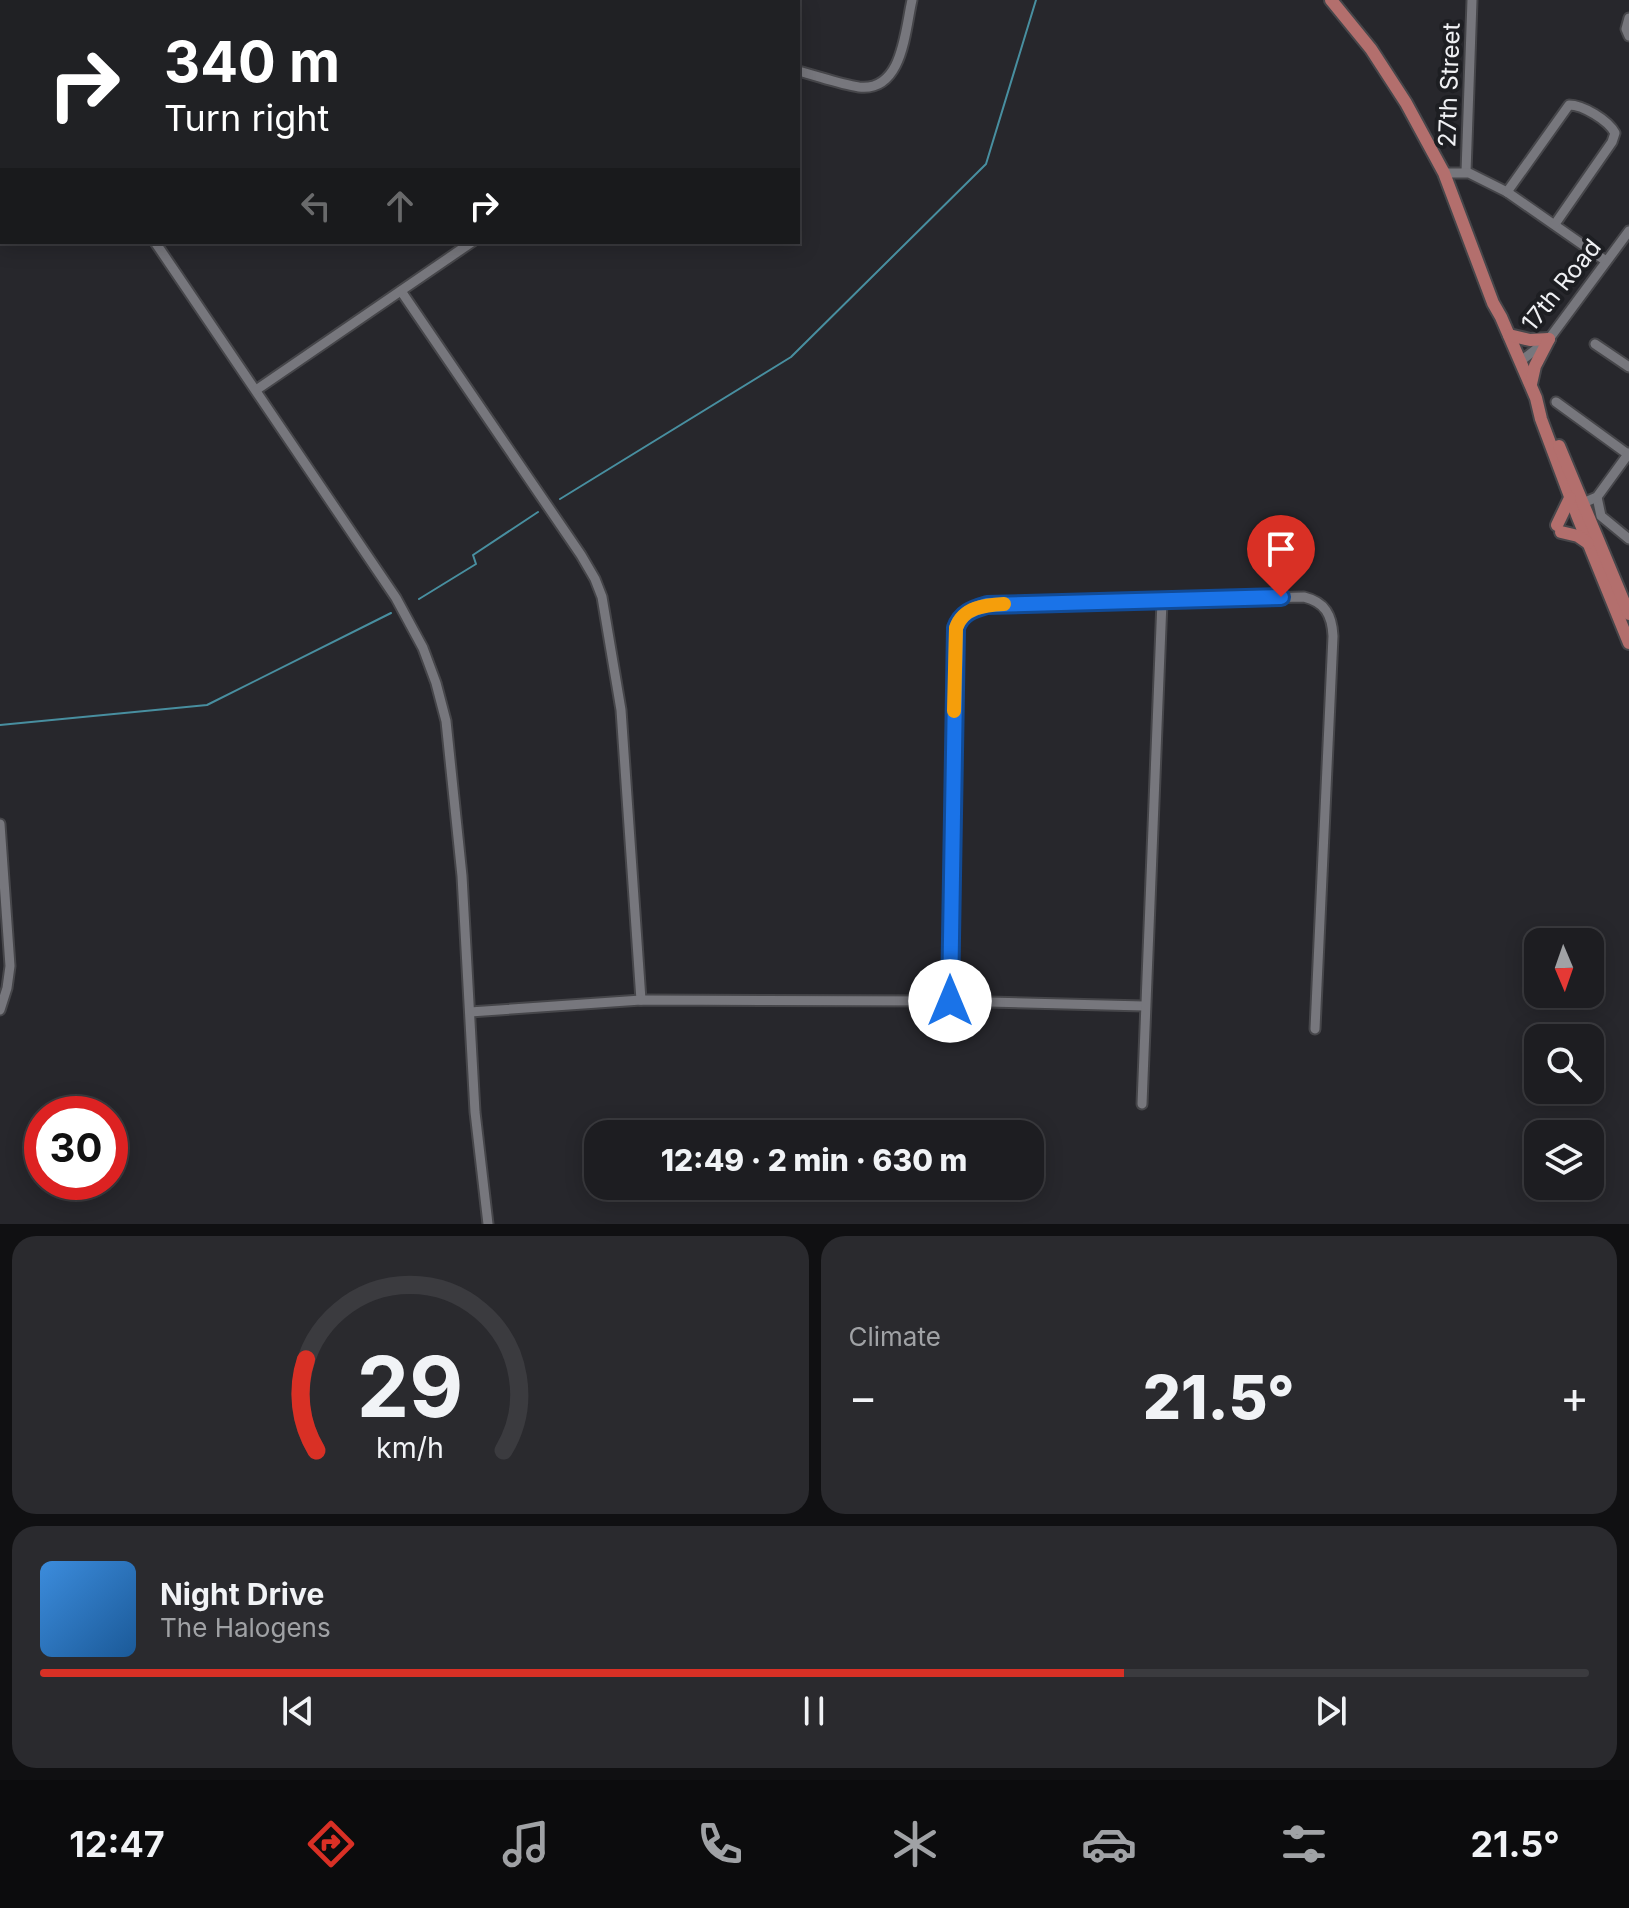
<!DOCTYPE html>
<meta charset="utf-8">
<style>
body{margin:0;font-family:Inter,sans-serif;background:#2a2a2e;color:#f1f3f6;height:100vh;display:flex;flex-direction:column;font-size:30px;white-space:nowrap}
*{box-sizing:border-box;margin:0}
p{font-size:26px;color:#a0a2a5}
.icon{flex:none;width:44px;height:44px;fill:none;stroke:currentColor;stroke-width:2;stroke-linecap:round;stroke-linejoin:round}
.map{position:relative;height:1224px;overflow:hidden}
.panel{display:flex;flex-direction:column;gap:12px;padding:12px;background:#101012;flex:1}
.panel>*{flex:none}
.top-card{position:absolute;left:0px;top:0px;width:800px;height:244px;box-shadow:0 4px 20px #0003,0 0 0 2px #3b3b3f;background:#202124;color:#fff;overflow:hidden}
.needle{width:52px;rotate:178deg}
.controls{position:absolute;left:1524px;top:928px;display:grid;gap:16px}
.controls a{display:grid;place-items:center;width:80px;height:80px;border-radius:16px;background:#1d1d21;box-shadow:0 4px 20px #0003,0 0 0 2px #3b3b3f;font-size:40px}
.speed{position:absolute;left:24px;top:1096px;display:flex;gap:16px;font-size:40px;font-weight:700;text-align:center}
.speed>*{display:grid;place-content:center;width:104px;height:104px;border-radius:50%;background:#1d1d21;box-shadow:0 4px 20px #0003,0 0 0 2px #3b3b3f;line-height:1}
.speed .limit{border:12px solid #d22;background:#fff;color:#111}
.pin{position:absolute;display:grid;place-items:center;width:68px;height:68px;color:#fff;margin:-82px -34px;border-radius:50% 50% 50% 0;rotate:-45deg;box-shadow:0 0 8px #0007}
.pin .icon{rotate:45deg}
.me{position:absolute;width:88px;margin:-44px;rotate:0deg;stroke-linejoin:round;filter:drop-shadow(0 0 6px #0008)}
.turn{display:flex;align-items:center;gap:28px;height:168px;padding:0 32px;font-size:36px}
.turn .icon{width:104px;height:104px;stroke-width:2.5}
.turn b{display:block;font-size:56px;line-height:68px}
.lanes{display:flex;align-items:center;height:76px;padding:0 32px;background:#0003;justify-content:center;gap:40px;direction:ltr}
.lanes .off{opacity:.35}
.big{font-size:60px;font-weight:800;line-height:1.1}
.panel .card{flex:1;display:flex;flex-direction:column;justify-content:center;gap:12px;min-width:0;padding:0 28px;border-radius:24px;background:#2a2a2e}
.panel .dial{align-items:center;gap:0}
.dial svg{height:208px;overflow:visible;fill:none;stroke:#3b3b3f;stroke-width:7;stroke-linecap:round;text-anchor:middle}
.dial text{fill:#f1f3f6;stroke:none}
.song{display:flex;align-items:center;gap:24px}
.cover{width:96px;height:96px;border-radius:12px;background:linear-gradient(135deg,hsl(210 70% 55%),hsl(210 70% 35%))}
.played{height:8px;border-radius:4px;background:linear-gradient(90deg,#d93025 70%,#3b3b3f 70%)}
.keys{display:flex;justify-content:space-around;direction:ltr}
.heat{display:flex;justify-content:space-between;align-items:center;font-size:44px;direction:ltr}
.panel .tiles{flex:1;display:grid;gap:12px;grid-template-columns:1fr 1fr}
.card:last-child{grid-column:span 2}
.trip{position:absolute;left:584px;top:1120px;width:460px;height:80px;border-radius:24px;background:#1d1d21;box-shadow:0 4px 20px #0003,0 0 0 2px #3b3b3f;font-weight:800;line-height:80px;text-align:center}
.dock{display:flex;height:128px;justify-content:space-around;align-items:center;background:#0c0c0d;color:#a0a2a5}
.dock .icon{width:56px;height:56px}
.dock .current{color:#d93025}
.dock b{font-size:36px;color:#f1f3f6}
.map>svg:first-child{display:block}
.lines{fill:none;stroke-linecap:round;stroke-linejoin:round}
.stream{stroke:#488fa0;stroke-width:2}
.minor-casing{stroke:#46464a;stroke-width:13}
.major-casing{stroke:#46464a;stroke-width:16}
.minor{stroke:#77777d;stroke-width:9}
.major{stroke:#b36f6d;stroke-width:12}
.route-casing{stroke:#114b97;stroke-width:20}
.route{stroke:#1a73e8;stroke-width:14}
.slow{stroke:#f59e0b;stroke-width:14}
.labels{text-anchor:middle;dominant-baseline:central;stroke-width:8;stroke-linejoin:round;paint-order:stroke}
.street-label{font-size:24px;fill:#eff0f3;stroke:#1d1e22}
</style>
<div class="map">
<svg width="1629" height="1224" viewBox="0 0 1629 1224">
<rect width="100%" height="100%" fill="#27272c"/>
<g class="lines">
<g class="stream">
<path d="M 560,499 L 791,357 L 986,164 L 1036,0"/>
<path d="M 419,599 L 476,564 L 473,555 L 538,512"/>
<path d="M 0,725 L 207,705 L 391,613"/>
</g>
<g class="minor-casing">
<g id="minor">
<path d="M 294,2 L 297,0"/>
<path d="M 708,2 L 708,0"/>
<path d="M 1629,18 L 1626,29 L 1629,36"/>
<path d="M 798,71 C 818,76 839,84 859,87 C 903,92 905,30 912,0"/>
<path d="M 1466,172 L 1472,0"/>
<path d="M 1444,173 L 1469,173 L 1507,192 L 1606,261"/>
<path d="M 1507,192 L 1569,105 C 1583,105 1608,120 1615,133 L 1612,142 L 1555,224"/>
<path d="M 0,208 L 2,207"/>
<path d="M 155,242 L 396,598 L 423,648 L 436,683 L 446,721 L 462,876 L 475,1112 L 488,1224"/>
<path d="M 401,291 L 581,555 L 595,579 L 602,597 L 621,710 L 641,1000"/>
<path d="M 1595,344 L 1629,367"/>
<path d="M 1521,361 L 1549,339 L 1629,231"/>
<path d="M 256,390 L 472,242"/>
<path d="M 1556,402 L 1629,455"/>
<path d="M 1597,497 L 1601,516 L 1629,539"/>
<path d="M 1583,503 L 1597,497 L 1629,453"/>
<path d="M 0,824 L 10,966 L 7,988 L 0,1010"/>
<path d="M 950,1001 L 956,628 C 961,613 973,609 987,605 L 1304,597 C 1325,602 1332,615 1333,636 L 1315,1029"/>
<path d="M 470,1012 L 641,1000 L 950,1001 L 1144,1006"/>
<path d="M 1142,1104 L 1162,601"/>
</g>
</g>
<g class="major-casing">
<g id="major">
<path d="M 1331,0 L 1371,49 L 1406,103 L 1444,173 L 1493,303 L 1501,317 L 1536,398 L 1541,419 L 1577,515 L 1629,643"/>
<path d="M 268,2 L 271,0"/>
<path d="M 0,186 L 2,184"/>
<path d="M 1509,335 L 1530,340 L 1549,339"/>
<path d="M 1531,384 L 1535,366 L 1549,339"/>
<path d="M 1559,446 L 1629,614"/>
<path d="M 1557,525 L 1570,498"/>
<path d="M 1561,532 L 1578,536 L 1588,543"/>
</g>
</g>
<use href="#minor" class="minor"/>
<use href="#major" class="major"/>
</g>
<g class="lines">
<g class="route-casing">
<path id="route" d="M 950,1001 L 956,628 C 961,613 973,609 987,605 L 1281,597"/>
</g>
<use href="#route" class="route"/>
<path class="slow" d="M 954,711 L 956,628 C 963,607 985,605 1004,604"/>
</g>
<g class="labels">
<g class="street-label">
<text transform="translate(1449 85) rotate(-88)">27th Street</text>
<text transform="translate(1561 285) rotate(-51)">17th Road</text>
</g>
</g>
</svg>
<div class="controls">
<a><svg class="needle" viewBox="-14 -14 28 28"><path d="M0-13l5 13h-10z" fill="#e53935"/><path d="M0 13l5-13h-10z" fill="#a0a2a5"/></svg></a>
<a><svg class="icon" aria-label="search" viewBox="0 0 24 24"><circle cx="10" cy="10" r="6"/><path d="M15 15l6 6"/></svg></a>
<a><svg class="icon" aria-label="layers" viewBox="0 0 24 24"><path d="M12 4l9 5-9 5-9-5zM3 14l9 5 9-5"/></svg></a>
</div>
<div class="speed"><div class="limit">30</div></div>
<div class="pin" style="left:1281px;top:597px;background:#d93025"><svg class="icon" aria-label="arrive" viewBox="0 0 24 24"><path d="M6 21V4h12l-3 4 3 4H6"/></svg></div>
<svg class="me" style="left:950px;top:1001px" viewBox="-20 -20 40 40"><circle r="19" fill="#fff"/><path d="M0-13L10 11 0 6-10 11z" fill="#1a73e8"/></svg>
<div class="trip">12:49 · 2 min · 630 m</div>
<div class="top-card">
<div class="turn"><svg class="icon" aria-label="right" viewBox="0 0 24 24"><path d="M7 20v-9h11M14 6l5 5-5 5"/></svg><div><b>340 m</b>Turn right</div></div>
<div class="lanes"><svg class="icon off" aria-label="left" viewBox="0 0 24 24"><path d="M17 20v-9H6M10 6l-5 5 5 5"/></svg><svg class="icon off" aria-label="ahead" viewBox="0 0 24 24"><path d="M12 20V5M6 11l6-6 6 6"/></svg><svg class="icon" aria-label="right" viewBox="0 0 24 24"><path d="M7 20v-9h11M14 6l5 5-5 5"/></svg></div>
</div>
</div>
<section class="panel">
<div class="tiles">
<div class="card dial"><svg viewBox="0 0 100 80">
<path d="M14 69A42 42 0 1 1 86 69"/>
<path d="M14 69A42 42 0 0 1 10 34" stroke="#d93025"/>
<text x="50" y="56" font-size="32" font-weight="700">29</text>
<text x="50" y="72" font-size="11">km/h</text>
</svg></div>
<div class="card"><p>Climate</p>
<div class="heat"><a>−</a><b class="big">21.5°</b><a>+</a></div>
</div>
<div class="card">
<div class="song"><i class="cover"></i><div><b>Night Drive</b><p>The Halogens</p></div></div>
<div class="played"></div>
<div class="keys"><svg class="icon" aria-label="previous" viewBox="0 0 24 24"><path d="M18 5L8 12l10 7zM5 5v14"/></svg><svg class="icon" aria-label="pause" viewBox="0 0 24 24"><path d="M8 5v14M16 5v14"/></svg><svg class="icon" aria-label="next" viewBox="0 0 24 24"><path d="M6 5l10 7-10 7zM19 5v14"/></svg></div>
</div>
</div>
</section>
<nav class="dock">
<b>12:47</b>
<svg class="icon current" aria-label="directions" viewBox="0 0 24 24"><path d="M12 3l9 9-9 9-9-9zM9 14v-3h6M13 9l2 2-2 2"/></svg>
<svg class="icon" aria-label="music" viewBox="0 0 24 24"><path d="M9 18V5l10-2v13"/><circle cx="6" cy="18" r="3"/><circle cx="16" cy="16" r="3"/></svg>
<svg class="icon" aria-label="phone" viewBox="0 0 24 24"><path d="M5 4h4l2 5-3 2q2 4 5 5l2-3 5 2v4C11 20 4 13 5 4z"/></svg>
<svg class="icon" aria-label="climate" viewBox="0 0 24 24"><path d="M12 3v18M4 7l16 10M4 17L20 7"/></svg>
<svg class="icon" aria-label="car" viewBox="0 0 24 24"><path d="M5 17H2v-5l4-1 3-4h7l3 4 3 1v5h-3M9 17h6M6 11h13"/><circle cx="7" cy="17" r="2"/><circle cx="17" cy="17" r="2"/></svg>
<svg class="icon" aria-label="filters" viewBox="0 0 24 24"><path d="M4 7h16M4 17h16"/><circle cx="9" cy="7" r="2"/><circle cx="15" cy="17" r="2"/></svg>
<b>21.5°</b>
</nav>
